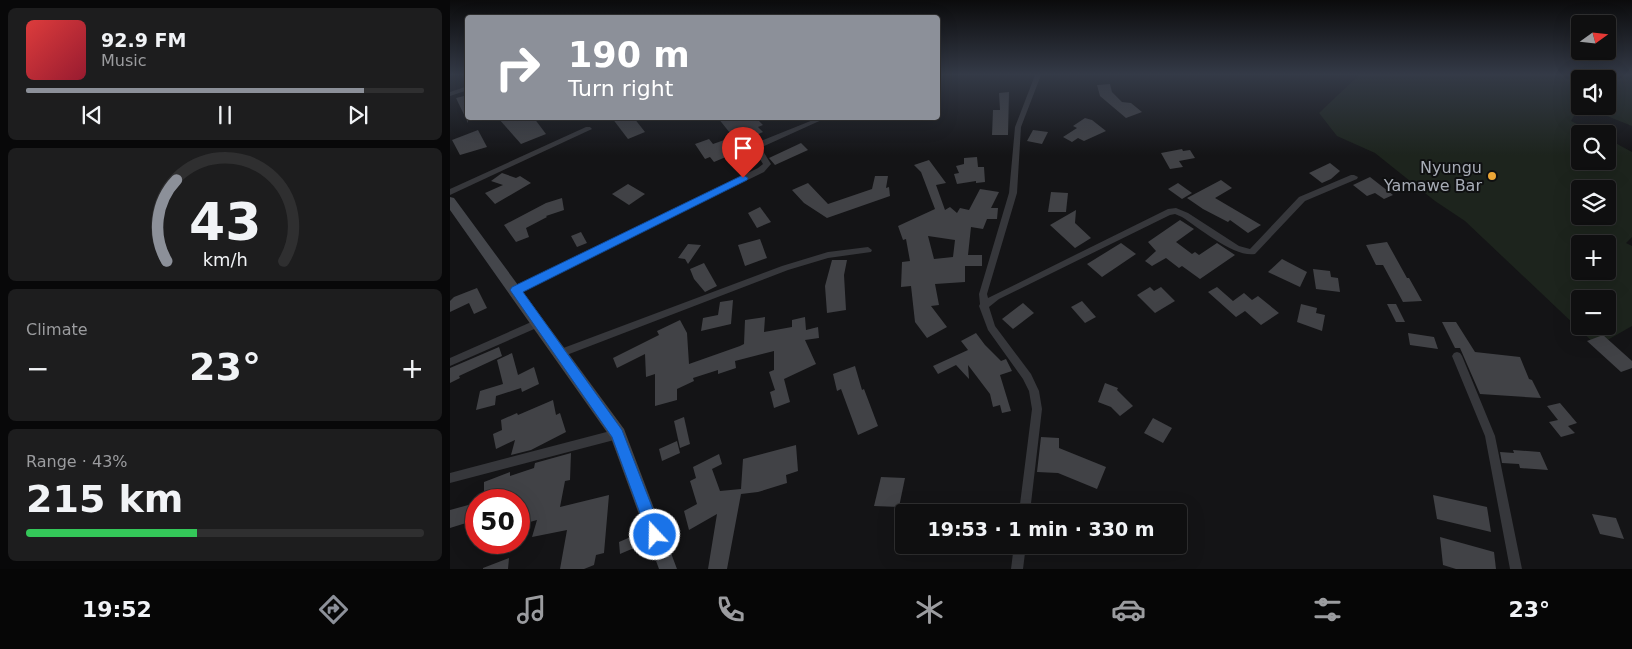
<!DOCTYPE html>
<meta charset="utf-8">
<style>
body{margin:0;font-family:"DejaVu Sans",sans-serif;background:#1d1d1e;color:#f1f3f6;height:100vh;display:flex;flex-direction:column;font-size:19px;white-space:nowrap}
*{box-sizing:border-box;margin:0}
p{font-size:16px;color:#9b9c9f}
.icon{flex:none;width:28px;height:28px;fill:none;stroke:currentColor;stroke-width:2;stroke-linecap:round;stroke-linejoin:round}
.map{position:relative;flex:1;overflow:hidden}
.sheet{display:flex;flex-direction:column;gap:8px;padding:8px;background:#080809;width:450px}
.sheet>*{flex:none}
.banner{position:absolute;left:15px;top:15px;width:475px;height:105px;border-radius:5px;box-shadow:0 5px 20px #0002,0 0 0 1px #2f2f30;background:#8c9099;color:#fff;overflow:hidden}
.needle{width:32px;rotate:75deg}
.buttons{position:absolute;left:1121px;top:15px;display:grid;gap:10px}
.buttons a{display:grid;place-items:center;width:45px;height:45px;border-radius:5px;background:#0f0f10;box-shadow:0 5px 20px #0002,0 0 0 1px #2f2f30;font-size:25px}
.speed{position:absolute;left:15px;top:489px;display:flex;gap:10px;font-size:25px;font-weight:700;text-align:center}
.speed>*{display:grid;place-content:center;width:65px;height:65px;border-radius:50%;background:#0f0f10;box-shadow:0 5px 20px #0002,0 0 0 1px #2f2f30;line-height:1}
.speed .limit{border:8px solid #d22;background:#fff;color:#111}
.pin{position:absolute;display:grid;place-items:center;width:42px;height:42px;color:#fff;margin:-51px -21px;border-radius:50% 50% 50% 0;rotate:-45deg;box-shadow:0 0 5px #0007}
.pin .icon{rotate:45deg}
.me{position:absolute;width:55px;margin:-28px;rotate:339deg;stroke-linejoin:round;filter:drop-shadow(0 0 4px #0008)}
.turn{display:flex;align-items:center;gap:18px;height:105px;padding:0 20px;font-size:22px}
.turn .icon{width:65px;height:65px;stroke-width:2.5}
.turn b{display:block;font-size:35px;line-height:42px}
.big{font-size:38px;font-weight:700;line-height:1.1}
.sheet .tile{flex:1;display:flex;flex-direction:column;justify-content:center;gap:8px;min-width:0;padding:0 18px;border-radius:8px;background:#1d1d1e}
.sheet .dial{align-items:center;gap:0}
.dial svg{height:130px;overflow:visible;fill:none;stroke:#2f2f30;stroke-width:7;stroke-linecap:round;text-anchor:middle}
.dial text{fill:#f1f3f6;stroke:none}
.song{display:flex;align-items:center;gap:15px}
.cover{width:60px;height:60px;border-radius:8px;background:linear-gradient(135deg,hsl(0 70% 55%),hsl(350 70% 35%))}
.played{height:5px;border-radius:2px;background:linear-gradient(90deg,#8c9099 85%,#2f2f30 85%)}
.keys{display:flex;justify-content:space-around;direction:ltr}
.heat{display:flex;justify-content:space-between;align-items:center;font-size:28px;direction:ltr}
.charge{height:8px;border-radius:4px;background:linear-gradient(90deg,#34c759 43%,#2f2f30 0)}
.trip{position:absolute;left:445px;top:504px;width:292px;height:50px;border-radius:5px;background:#0f0f10;box-shadow:0 5px 20px #0002,0 0 0 1px #2f2f30;font-weight:700;line-height:50px;text-align:center}
.tabs{display:flex;height:80px;justify-content:space-around;align-items:center;background:#060606;color:#9b9c9f}
.tabs .icon{width:35px;height:35px}
.tabs .active{color:#8c9099}
.tabs b{font-size:22px;color:#f1f3f6}
main{display:flex;flex:1;min-height:0}
.map>svg:first-child{display:block}
.green{fill:#1d241d;fill-rule:evenodd}
.building{fill:#414246;fill-rule:evenodd}
.lines{fill:none;stroke-linecap:round;stroke-linejoin:round}
.minor{fill:#36373b;fill-rule:evenodd}
.secondary{fill:#44464b;fill-rule:evenodd}
.route{fill:#1a73e8;stroke:#114b97}
.poi-dot{fill:#eca636;stroke:#0f1011;stroke-width:2}
.labels{text-anchor:middle;dominant-baseline:central;stroke-width:4;stroke-linejoin:round;paint-order:stroke}
.poi-label{font-size:16px;fill:#a7acb6;stroke:#0f1011;text-anchor:end}
</style>
<main>
<section class="sheet">
<div class="tile">
<div class="song"><i class="cover"></i><div><b>92.9 FM</b><p>Music</p></div></div>
<div class="played"></div>
<div class="keys"><svg class="icon" aria-label="previous" viewBox="0 0 24 24"><path d="M18 5L8 12l10 7zM5 5v14"/></svg><svg class="icon" aria-label="pause" viewBox="0 0 24 24"><path d="M8 5v14M16 5v14"/></svg><svg class="icon" aria-label="next" viewBox="0 0 24 24"><path d="M6 5l10 7-10 7zM19 5v14"/></svg></div>
</div>
<div class="tile dial"><svg viewBox="0 0 100 80">
<path d="M14 69A42 42 0 1 1 86 69"/>
<path d="M14 69A42 42 0 0 1 20 19" stroke="#8c9099"/>
<text x="50" y="56" font-size="32" font-weight="700">43</text>
<text x="50" y="72" font-size="11">km/h</text>
</svg></div>
<div class="tile"><p>Climate</p>
<div class="heat"><a>−</a><b class="big">23°</b><a>+</a></div>
</div>
<div class="tile"><p>Range · 43%</p><b class="big">215 km</b><div class="charge"></div></div>
</section>
<div class="map">
<svg width="1182" height="569" viewBox="0 0 1182 569">
<rect width="100%" height="100%" fill="#141416"/>
<path class="green" d="M 909,75 L 1182,75 L 1182,126 L 1132,106 L 1158,106 L 1158,79 L 1130,79 L 1130,106 L 1121,121 L 1147,134 L 1130,134 L 1130,161 L 1158,161 L 1158,139 L 1182,152 L 1182,237 L 1176,243 L 1182,246 L 1182,326 L 1147,346 L 1015,221 L 985,201 L 925,153 L 887,136 L 869,113 ZM 1130,189 L 1158,189 L 1158,216 L 1130,216 ZM 1130,244 L 1158,244 L 1158,271 L 1130,271 ZM 1130,299 L 1158,299 L 1158,326 L 1130,326 Z"/>
<g class="building">
<path d="M 660,84 L 662,92 L 672,102 L 681,103 L 692,112 L 676,118 L 650,96 L 647,85 Z"/>
<path d="M 559,92 L 558,135 L 542,135 L 543,110 L 550,110 L 549,93 Z"/>
<path d="M 18,95 L 18,123 L 6,98 Z"/>
<path d="M 48,118 L 84,118 L 96,134 L 71,144 Z"/>
<path d="M 162,118 L 184,118 L 195,132 L 178,139 Z"/>
<path d="M 268,118 L 306,118 L 313,125 L 308,127 L 313,132 L 288,143 Z"/>
<path d="M 635,118 L 642,120 L 656,131 L 634,141 L 628,138 L 622,142 L 613,137 L 627,128 L 623,126 Z"/>
<path d="M 28,130 L 37,147 L 10,155 L 2,140 Z"/>
<path d="M 583,130 L 598,132 L 592,144 L 577,141 Z"/>
<path d="M 280,138 L 290,151 L 264,162 L 260,157 L 255,159 L 245,144 L 259,139 L 263,144 Z"/>
<path d="M 351,143 L 358,150 L 325,165 L 319,158 Z"/>
<path d="M 732,149 L 733,151 L 740,150 L 745,158 L 729,161 L 733,167 L 720,169 L 711,153 Z"/>
<path d="M 527,157 L 528,167 L 534,167 L 535,182 L 526,183 L 526,181 L 507,184 L 504,174 L 509,173 L 506,166 L 514,164 L 514,158 Z"/>
<path d="M 479,160 L 496,183 L 486,185 L 495,210 L 500,207 L 507,213 L 510,208 L 519,210 L 530,189 L 549,192 L 541,208 L 548,208 L 547,219 L 537,219 L 533,229 L 521,227 L 518,255 L 532,255 L 532,266 L 515,266 L 515,282 L 485,284 L 489,305 L 481,306 L 497,327 L 477,338 L 465,322 L 461,286 L 451,287 L 452,262 L 460,261 L 456,239 L 453,240 L 448,226 L 485,209 L 471,172 L 464,165 ZM 478,236 L 505,240 L 503,257 L 484,259 Z"/>
<path d="M 880,163 L 890,171 L 881,179 L 872,183 L 859,173 Z"/>
<path d="M 52,173 L 66,178 L 70,176 L 81,183 L 45,204 L 35,193 L 53,185 L 41,181 Z"/>
<path d="M 425,176 L 438,176 L 436,188 L 439,187 L 440,196 L 377,218 L 354,203 L 342,190 L 358,183 L 378,204 L 422,189 Z"/>
<path d="M 920,177 L 943,195 L 934,199 L 925,193 L 917,196 L 903,185 Z"/>
<path d="M 771,180 L 782,188 L 765,198 L 811,225 L 798,233 L 780,220 L 778,222 L 753,209 L 737,198 Z"/>
<path d="M 728,183 L 742,193 L 732,199 L 718,189 Z"/>
<path d="M 178,184 L 195,194 L 179,205 L 162,194 Z"/>
<path d="M 601,192 L 618,193 L 616,212 L 598,212 Z"/>
<path d="M 112,198 L 114,210 L 96,216 L 97,217 L 76,228 L 79,237 L 66,242 L 54,225 L 96,203 Z"/>
<path d="M 310,207 L 321,222 L 307,228 L 298,213 Z"/>
<path d="M 626,210 L 625,223 L 641,238 L 625,248 L 600,225 Z"/>
<path d="M 730,220 L 744,229 L 726,242 L 742,254 L 745,252 L 749,255 L 767,243 L 785,255 L 750,279 L 732,266 L 729,268 L 716,258 L 702,266 L 695,261 L 706,251 L 698,242 Z"/>
<path d="M 131,232 L 137,243 L 127,247 L 121,236 Z"/>
<path d="M 310,239 L 317,258 L 295,266 L 288,245 Z"/>
<path d="M 937,242 L 957,278 L 959,278 L 972,301 L 953,302 L 933,265 L 926,265 L 916,245 Z"/>
<path d="M 671,243 L 686,254 L 652,277 L 637,264 Z"/>
<path d="M 238,244 L 251,245 L 238,264 L 235,259 L 228,258 Z"/>
<path d="M 832,259 L 857,272 L 850,287 L 818,272 Z"/>
<path d="M 382,260 L 397,260 L 394,275 L 396,310 L 377,313 L 375,286 Z"/>
<path d="M 254,263 L 267,286 L 255,292 L 244,279 L 240,269 Z"/>
<path d="M 863,269 L 880,271 L 881,277 L 888,278 L 890,292 L 866,289 Z"/>
<path d="M 700,287 L 704,291 L 711,287 L 725,301 L 705,313 L 687,295 Z"/>
<path d="M 767,287 L 783,301 L 794,293 L 802,300 L 808,296 L 829,313 L 811,325 L 795,311 L 786,317 L 758,292 Z"/>
<path d="M 27,288 L 37,308 L 24,314 L 19,303 L 0,312 L 0,301 L 4,297 Z"/>
<path d="M 283,300 L 281,324 L 251,331 L 253,318 L 268,315 L 270,302 Z"/>
<path d="M 632,301 L 646,317 L 635,323 L 621,307 Z"/>
<path d="M 573,303 L 584,313 L 563,329 L 552,319 Z"/>
<path d="M 851,304 L 867,308 L 866,313 L 875,315 L 872,331 L 847,322 Z"/>
<path d="M 937,304 L 946,304 L 955,322 L 946,322 Z"/>
<path d="M 315,317 L 314,332 L 342,327 L 342,320 L 355,317 L 356,330 L 368,327 L 369,338 L 355,340 L 366,364 L 334,379 L 340,402 L 324,408 L 320,392 L 325,390 L 319,372 L 324,370 L 324,351 L 285,361 L 286,368 L 268,374 L 268,370 L 243,378 L 244,381 L 227,389 L 227,400 L 205,406 L 205,374 L 196,377 L 195,354 L 167,368 L 163,358 L 209,335 L 207,331 L 230,320 L 237,333 L 239,364 L 290,346 L 294,344 L 295,320 Z"/>
<path d="M 992,322 L 1006,322 L 1025,352 L 1070,357 L 1079,379 L 1082,380 L 1091,398 L 1030,394 L 1010,348 L 1005,348 Z"/>
<path d="M 526,333 L 535,345 L 551,361 L 556,359 L 562,371 L 550,375 L 561,411 L 552,413 L 550,405 L 543,407 L 540,394 L 518,365 L 519,379 L 506,365 L 488,374 L 483,366 L 518,350 L 511,341 Z"/>
<path d="M 958,333 L 984,337 L 988,349 L 960,345 Z"/>
<path d="M 1153,335 L 1182,361 L 1182,368 L 1171,372 L 1137,341 Z"/>
<path d="M 49,347 L 52,356 L 9,376 L 10,378 L 0,383 L 0,368 Z"/>
<path d="M 62,353 L 68,375 L 84,367 L 89,384 L 72,392 L 71,388 L 46,396 L 45,405 L 26,410 L 30,391 L 53,384 L 47,360 Z"/>
<path d="M 405,366 L 412,390 L 414,389 L 428,426 L 408,435 L 391,389 L 387,391 L 383,374 Z"/>
<path d="M 655,383 L 668,388 L 667,390 L 683,406 L 670,416 L 661,407 L 648,402 Z"/>
<path d="M 103,400 L 106,415 L 110,413 L 116,432 L 81,450 L 61,455 L 65,440 L 46,449 L 43,434 L 52,430 L 51,420 L 67,413 L 68,415 Z"/>
<path d="M 1110,403 L 1127,423 L 1118,426 L 1125,433 L 1111,437 L 1099,422 L 1108,420 L 1097,406 Z"/>
<path d="M 234,417 L 240,444 L 230,448 L 224,421 Z"/>
<path d="M 703,418 L 722,428 L 713,443 L 694,433 Z"/>
<path d="M 591,437 L 609,438 L 609,448 L 656,467 L 647,489 L 608,473 L 587,472 Z"/>
<path d="M 227,441 L 230,453 L 212,461 L 209,449 Z"/>
<path d="M 346,445 L 348,471 L 336,475 L 337,483 L 308,492 L 291,494 L 277,569 L 258,569 L 267,514 L 239,530 L 234,511 L 247,504 L 240,481 L 246,478 L 243,467 L 269,454 L 272,464 L 262,469 L 270,491 L 291,489 L 293,459 Z"/>
<path d="M 1063,450 L 1090,452 L 1098,470 L 1070,468 L 1069,464 L 1052,463 L 1050,452 L 1064,453 Z"/>
<path d="M 121,453 L 120,480 L 115,481 L 110,507 L 159,495 L 154,553 L 146,555 L 144,565 L 134,569 L 110,569 L 117,530 L 82,537 L 87,520 L 69,525 L 69,500 L 34,500 L 34,482 L 60,472 L 60,476 L 84,468 L 85,463 Z"/>
<path d="M 431,477 L 455,478 L 449,507 L 424,506 Z"/>
<path d="M 983,495 L 1037,507 L 1041,532 L 987,519 Z"/>
<path d="M 22,504 L 16,523 L 0,528 L 0,510 Z"/>
<path d="M 1142,514 L 1166,518 L 1174,539 L 1150,534 Z"/>
<path d="M 183,536 L 184,548 L 170,554 L 169,542 Z"/>
<path d="M 990,537 L 1044,552 L 1046,569 L 1006,569 L 993,565 Z"/>
<path d="M 59,558 L 58,569 L 33,569 L 33,568 Z"/>
</g>
<g class="lines">
<g class="minor">
<path d="M 585,75 L 591,75 L 571,127 L 567,193 L 537,294 L 538,298 L 718,209 L 726,208 L 738,213 L 789,246 L 800,249 L 849,197 L 901,175 L 904,175 L 908,177 L 907,179 L 855,201 L 805,254 C 785,258 749,228 732,217 L 725,214 L 720,215 L 549,299 L 539,307 L 545,326 L 581,374 L 589,391 L 592,409 L 580,512 L 569,512 L 582,409 L 579,391 L 573,379 L 538,330 L 529,306 L 530,304 L 529,294 L 559,193 L 565,127 Z"/>
<path d="M 18,86 L 18,90 L 0,96 L 0,92 Z"/>
<path d="M 368,118 L 376,118 L 312,147 L 311,148 L 321,164 L 314,172 L 69,292 L 63,292 L 62,290 L 63,288 L 308,168 L 313,164 L 303,148 L 306,143 Z"/>
<path d="M 136,127 L 140,127 L 142,129 L 0,195 L 0,189 Z"/>
<path d="M 418,247 L 422,250 L 421,252 L 378,258 L 338,270 L 114,356 L 111,357 L 108,356 L 106,353 L 108,350 L 332,266 L 378,252 Z"/>
<path d="M 88,319 L 91,320 L 93,323 L 91,326 L 0,366 L 0,358 Z"/>
<path d="M 1007,352 L 1010,353 L 1012,356 L 1045,436 L 1072,569 L 1060,569 L 1035,436 L 1002,356 L 1004,353 Z"/>
<path d="M 168,429 L 172,431 L 173,434 L 172,437 L 168,439 L 0,483 L 0,473 Z"/>
<path d="M 564,545 L 576,545 L 573,569 L 561,569 Z"/>
</g>
<path class="secondary" d="M 0,197 L 4,198 L 174,429 L 227,569 L 209,569 L 161,438 L 0,210 Z"/>
</g>
<linearGradient id="sky" x2="0" y2="1"><stop stop-color="#0b0b0c"/><stop offset="0.48" stop-color="#343a47"/><stop offset="1" stop-color="#343a47" stop-opacity="0"/></linearGradient>
<rect width="1182" height="155" fill="url(#sky)"/>
<path class="route" d="M 293,175 L 298,178 L 297,180 L 73,292 L 172,430 L 213,535 L 211,541 L 205,543 L 200,541 L 198,535 L 162,437 L 60,290 L 62,287 Z"/>
<circle class="poi-dot" cx="1042" cy="176" r="5"/>
<g class="labels">
<g class="poi-label">
<text x="1032" y="167">Nyungu<tspan x="1032" dy="18">Yamawe Bar</tspan></text>
</g>
</g>
</svg>
<div class="buttons">
<a><svg class="needle" viewBox="-14 -14 28 28"><path d="M0-13l5 13h-10z" fill="#e53935"/><path d="M0 13l5-13h-10z" fill="#9b9c9f"/></svg></a>
<a><svg class="icon" aria-label="sound" viewBox="0 0 24 24"><path d="M4 9h4l5-4v14l-5-4H4zM17 9q2 3 0 6"/></svg></a>
<a><svg class="icon" aria-label="search" viewBox="0 0 24 24"><circle cx="10" cy="10" r="6"/><path d="M15 15l6 6"/></svg></a>
<a><svg class="icon" aria-label="layers" viewBox="0 0 24 24"><path d="M12 4l9 5-9 5-9-5zM3 14l9 5 9-5"/></svg></a>
<a>+</a>
<a>−</a>
</div>
<div class="speed"><div class="limit">50</div></div>
<div class="pin" style="left:293px;top:178px;background:#d93025"><svg class="icon" aria-label="arrive" viewBox="0 0 24 24"><path d="M6 21V4h12l-3 4 3 4H6"/></svg></div>
<svg class="me" style="left:205px;top:535px" viewBox="-20 -20 40 40"><circle r="17" fill="#1a73e8" stroke="#fff" stroke-width="3"/><path d="M0-11L8 9 0 5-8 9z" fill="#fff"/></svg>
<div class="trip">19:53 · 1 min · 330 m</div>
<div class="banner">
<div class="turn"><svg class="icon" aria-label="right" viewBox="0 0 24 24"><path d="M7 20v-9h11M14 6l5 5-5 5"/></svg><div><b>190 m</b>Turn right</div></div>
</div>
</div>
</main>
<nav class="tabs">
<b>19:52</b>
<svg class="icon active" aria-label="directions" viewBox="0 0 24 24"><path d="M12 3l9 9-9 9-9-9zM9 14v-3h6M13 9l2 2-2 2"/></svg>
<svg class="icon" aria-label="music" viewBox="0 0 24 24"><path d="M9 18V5l10-2v13"/><circle cx="6" cy="18" r="3"/><circle cx="16" cy="16" r="3"/></svg>
<svg class="icon" aria-label="phone" viewBox="0 0 24 24"><path d="M5 4h4l2 5-3 2q2 4 5 5l2-3 5 2v4C11 20 4 13 5 4z"/></svg>
<svg class="icon" aria-label="climate" viewBox="0 0 24 24"><path d="M12 3v18M4 7l16 10M4 17L20 7"/></svg>
<svg class="icon" aria-label="car" viewBox="0 0 24 24"><path d="M5 17H2v-5l4-1 3-4h7l3 4 3 1v5h-3M9 17h6M6 11h13"/><circle cx="7" cy="17" r="2"/><circle cx="17" cy="17" r="2"/></svg>
<svg class="icon" aria-label="filters" viewBox="0 0 24 24"><path d="M4 7h16M4 17h16"/><circle cx="9" cy="7" r="2"/><circle cx="15" cy="17" r="2"/></svg>
<b>23°</b>
</nav>
